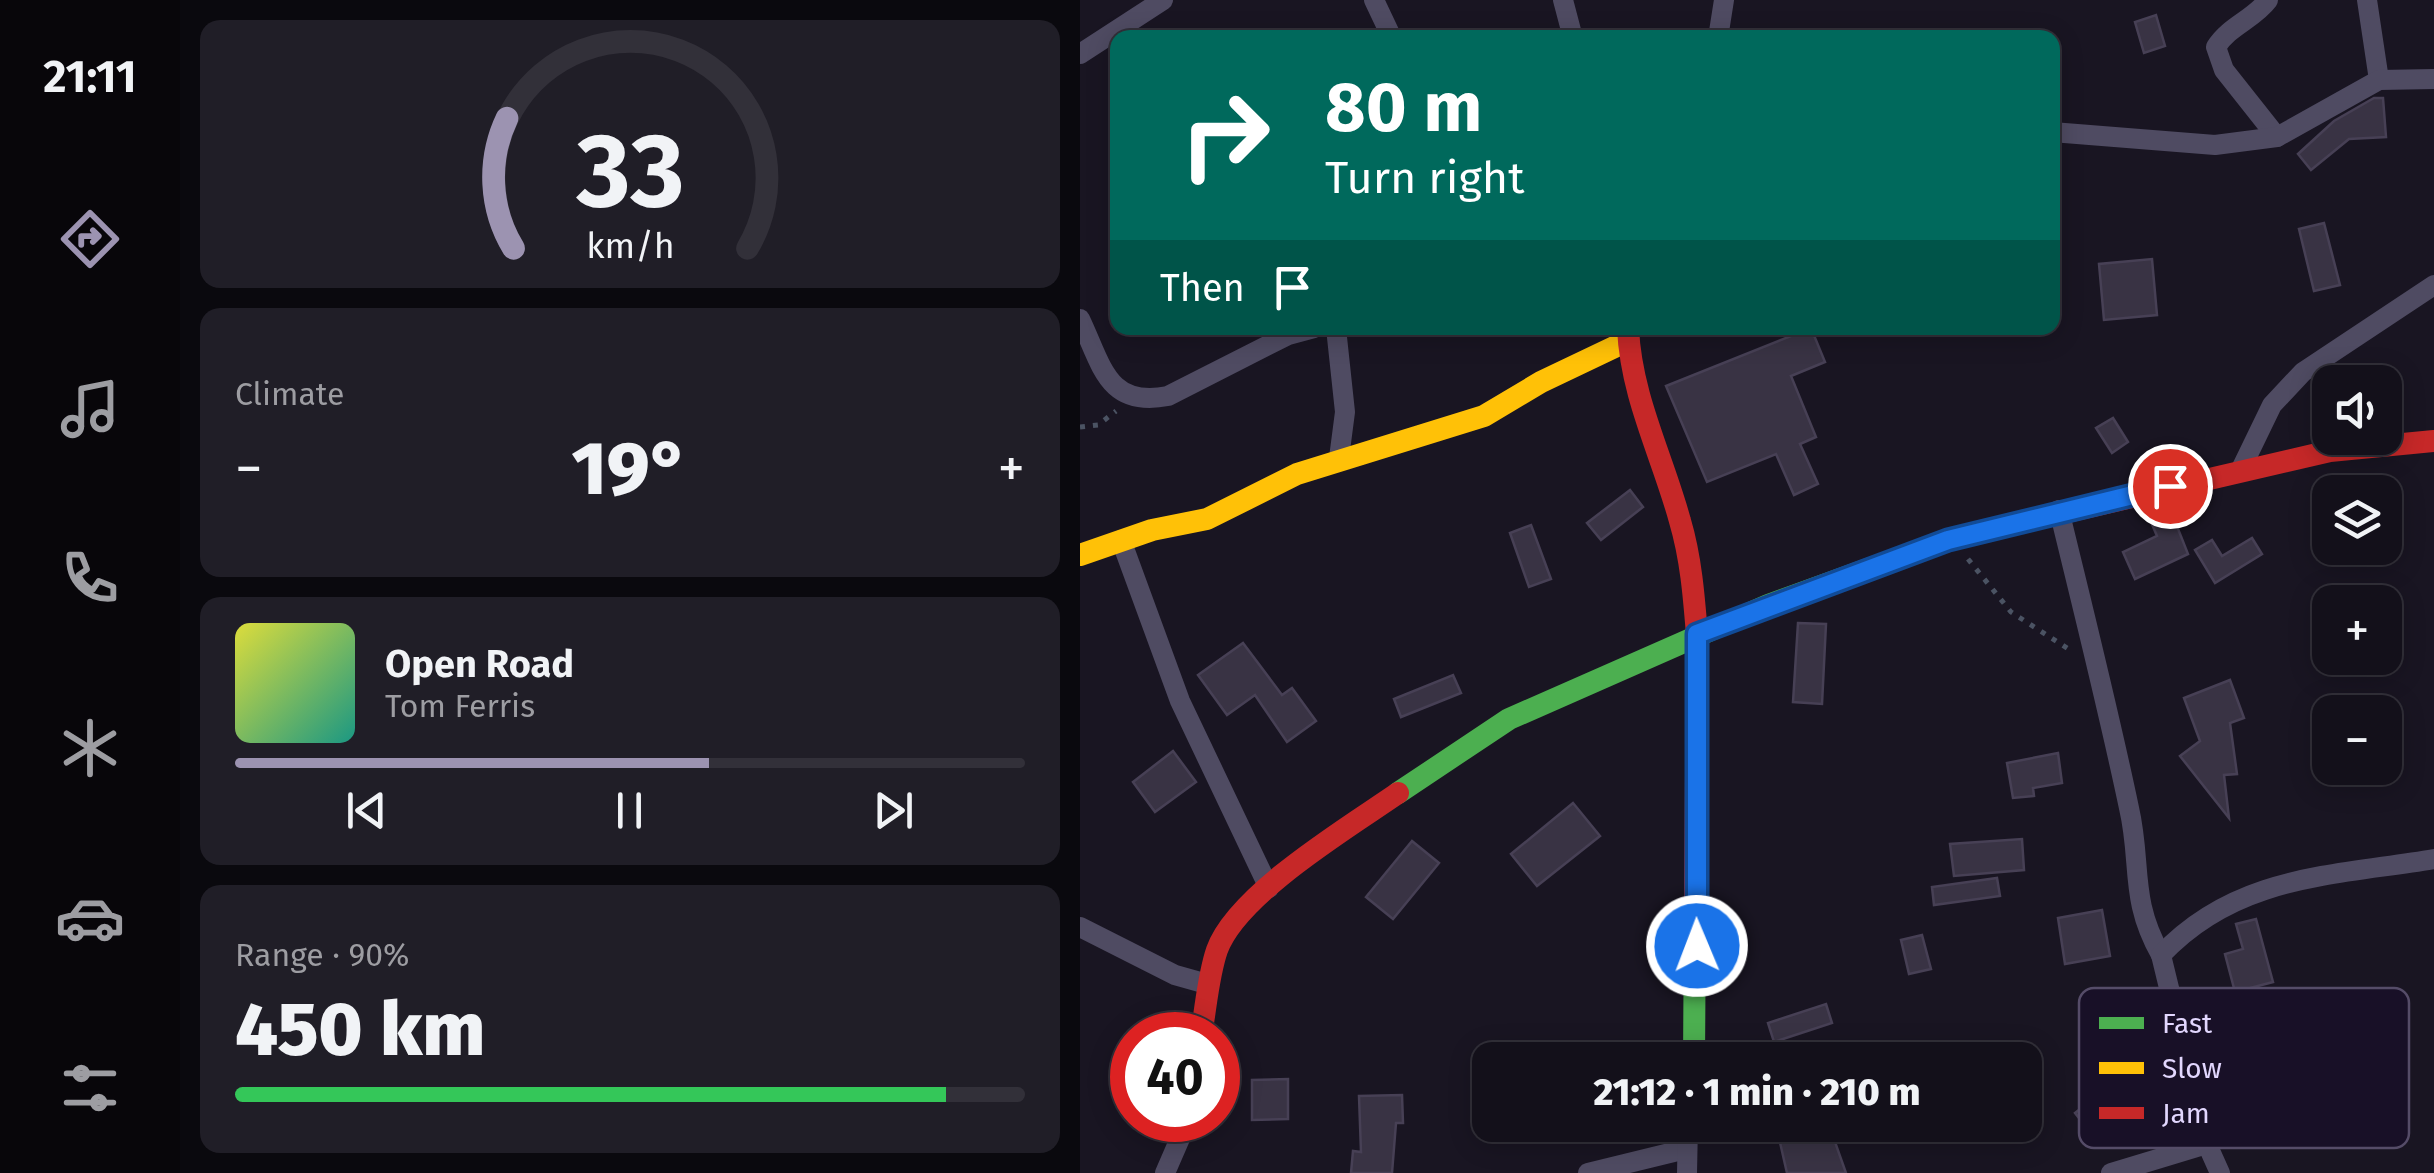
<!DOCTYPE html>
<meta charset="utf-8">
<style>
body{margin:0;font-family:"Fira Sans",sans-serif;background:#201e27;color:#f1f3f6;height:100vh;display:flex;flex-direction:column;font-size:38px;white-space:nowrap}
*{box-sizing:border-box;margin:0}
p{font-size:32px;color:#9d9da2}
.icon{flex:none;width:55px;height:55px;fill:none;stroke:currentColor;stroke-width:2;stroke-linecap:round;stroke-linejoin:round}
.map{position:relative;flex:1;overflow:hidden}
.side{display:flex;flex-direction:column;gap:20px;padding:20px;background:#0a090e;width:900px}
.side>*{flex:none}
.hud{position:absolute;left:30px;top:30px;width:950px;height:305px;border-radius:20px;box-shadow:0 5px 25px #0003,0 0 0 2px #323039;background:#00695c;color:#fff;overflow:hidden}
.buttons{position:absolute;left:1232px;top:365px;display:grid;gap:20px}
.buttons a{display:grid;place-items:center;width:90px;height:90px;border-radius:20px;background:#13101a;box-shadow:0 5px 25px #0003,0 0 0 2px #323039;font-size:50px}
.speed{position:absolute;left:30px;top:1012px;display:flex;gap:20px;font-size:50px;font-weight:700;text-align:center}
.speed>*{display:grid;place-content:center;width:130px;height:130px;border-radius:50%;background:#13101a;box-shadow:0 5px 25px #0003,0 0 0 2px #323039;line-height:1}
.speed .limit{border:15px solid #d22;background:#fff;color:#111}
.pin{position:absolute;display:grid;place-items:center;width:85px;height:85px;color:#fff;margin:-42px;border:5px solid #fff;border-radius:50%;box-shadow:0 2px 10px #0007}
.me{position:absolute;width:110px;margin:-55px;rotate:359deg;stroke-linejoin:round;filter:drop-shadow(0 0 8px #0008)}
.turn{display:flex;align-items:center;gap:35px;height:210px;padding:0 50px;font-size:45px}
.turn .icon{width:130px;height:130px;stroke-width:2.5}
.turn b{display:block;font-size:70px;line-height:85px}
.then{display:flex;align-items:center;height:95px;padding:0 50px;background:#0003;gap:20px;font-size:38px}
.big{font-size:75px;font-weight:800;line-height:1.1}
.side .widget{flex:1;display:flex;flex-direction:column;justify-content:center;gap:15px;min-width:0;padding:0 35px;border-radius:20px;background:#201e27}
.side .dial{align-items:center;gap:0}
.dial svg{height:260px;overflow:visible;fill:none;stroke:#323039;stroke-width:7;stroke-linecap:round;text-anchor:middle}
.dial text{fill:#f1f3f6;stroke:none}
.song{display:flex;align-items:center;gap:30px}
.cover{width:120px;height:120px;border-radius:15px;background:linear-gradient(135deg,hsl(60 70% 55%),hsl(170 70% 35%))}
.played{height:10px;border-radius:5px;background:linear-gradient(90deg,#9c93b1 60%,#323039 60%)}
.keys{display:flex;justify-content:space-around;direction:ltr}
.heat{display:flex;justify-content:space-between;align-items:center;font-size:55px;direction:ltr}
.charge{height:15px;border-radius:8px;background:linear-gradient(90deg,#34c759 90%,#323039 0)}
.trip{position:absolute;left:392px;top:1042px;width:570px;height:100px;border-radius:20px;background:#13101a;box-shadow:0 5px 25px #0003,0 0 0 2px #323039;font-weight:800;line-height:100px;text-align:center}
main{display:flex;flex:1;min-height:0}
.tabs{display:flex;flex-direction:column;width:180px;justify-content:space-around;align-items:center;background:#08060a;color:#9d9da2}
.tabs .icon{width:70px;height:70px}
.tabs .current{color:#9c93b1}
.tabs b{font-size:45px;color:#f1f3f6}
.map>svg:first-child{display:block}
.building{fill:#393344;stroke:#474055;stroke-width:2.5}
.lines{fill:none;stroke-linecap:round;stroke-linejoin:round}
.path{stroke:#4b5363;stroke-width:5;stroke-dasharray:5 8;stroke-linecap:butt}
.street{stroke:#4f4b62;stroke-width:20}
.fast{stroke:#4caf50;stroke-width:22}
.slow{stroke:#ffc107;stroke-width:22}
.jam{stroke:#c62828;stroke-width:22}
.route-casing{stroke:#114b97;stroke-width:25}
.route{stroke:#1a73e8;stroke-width:18}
.key{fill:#181027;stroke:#554c68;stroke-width:2.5}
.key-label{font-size:28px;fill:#e2d7fe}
</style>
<main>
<nav class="tabs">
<b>21:11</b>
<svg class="icon current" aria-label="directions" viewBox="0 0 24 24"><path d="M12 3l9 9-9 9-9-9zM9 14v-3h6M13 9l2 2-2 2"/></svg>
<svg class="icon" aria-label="music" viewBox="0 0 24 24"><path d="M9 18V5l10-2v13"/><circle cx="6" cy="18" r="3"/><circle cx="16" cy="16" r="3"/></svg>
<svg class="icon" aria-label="phone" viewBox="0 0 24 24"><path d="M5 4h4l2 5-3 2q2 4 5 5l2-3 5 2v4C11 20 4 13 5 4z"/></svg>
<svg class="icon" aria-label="climate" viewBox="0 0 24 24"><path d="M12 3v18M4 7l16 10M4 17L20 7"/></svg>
<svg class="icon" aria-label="car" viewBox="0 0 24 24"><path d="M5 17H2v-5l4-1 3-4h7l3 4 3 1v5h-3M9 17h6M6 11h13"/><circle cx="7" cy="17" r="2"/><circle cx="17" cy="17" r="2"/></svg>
<svg class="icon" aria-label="filters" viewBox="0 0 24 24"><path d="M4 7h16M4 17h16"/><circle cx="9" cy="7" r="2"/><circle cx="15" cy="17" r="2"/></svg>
</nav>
<section class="side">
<div class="widget dial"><svg viewBox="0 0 100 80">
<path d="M14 69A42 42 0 1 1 86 69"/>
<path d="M14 69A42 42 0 0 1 12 29" stroke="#9c93b1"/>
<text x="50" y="56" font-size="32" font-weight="700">33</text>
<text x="50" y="72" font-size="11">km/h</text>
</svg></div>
<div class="widget"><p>Climate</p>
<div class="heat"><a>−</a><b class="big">19°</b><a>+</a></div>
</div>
<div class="widget">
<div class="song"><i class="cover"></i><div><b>Open Road</b><p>Tom Ferris</p></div></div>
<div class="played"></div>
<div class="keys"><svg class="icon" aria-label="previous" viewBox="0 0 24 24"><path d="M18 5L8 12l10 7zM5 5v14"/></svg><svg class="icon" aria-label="pause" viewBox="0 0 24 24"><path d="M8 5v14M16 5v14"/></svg><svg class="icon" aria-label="next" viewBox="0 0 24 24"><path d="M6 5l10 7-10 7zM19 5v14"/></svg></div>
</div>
<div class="widget"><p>Range · 90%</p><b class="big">450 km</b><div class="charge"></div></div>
</section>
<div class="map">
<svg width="1354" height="1173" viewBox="0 0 1354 1173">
<rect width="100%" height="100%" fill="#191522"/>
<g class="building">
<path d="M 1076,15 L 1085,46 L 1064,53 L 1055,22 Z"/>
<path d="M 1294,98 L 1303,98 L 1306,137 L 1269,139 L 1231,170 L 1218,154 L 1254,121 Z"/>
<path d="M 1244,223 L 1260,285 L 1234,291 L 1219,229 Z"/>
<path d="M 1072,259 L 1077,315 L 1024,320 L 1019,264 Z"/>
<path d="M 731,328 L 745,362 L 711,376 L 736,437 L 720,444 L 738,484 L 714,495 L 696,454 L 627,482 L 586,386 Z"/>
<path d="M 1033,418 L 1048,442 L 1032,453 L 1016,428 Z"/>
<path d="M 550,490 L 563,507 L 521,540 L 507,523 Z"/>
<path d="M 1089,506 L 1108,554 L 1055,579 L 1043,552 L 1077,536 L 1068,515 Z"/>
<path d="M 451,525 L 471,579 L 449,587 L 430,533 Z"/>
<path d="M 1172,538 L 1182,554 L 1135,583 L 1115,550 L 1132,540 L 1142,556 Z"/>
<path d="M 718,623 L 746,624 L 742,704 L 713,702 Z"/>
<path d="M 163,643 L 202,695 L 212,688 L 236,721 L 207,742 L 175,695 L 147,715 L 118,675 Z"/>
<path d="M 373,675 L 381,693 L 321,717 L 314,699 Z"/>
<path d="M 1150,680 L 1164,718 L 1150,723 L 1157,774 L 1144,775 L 1149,818 L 1100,756 L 1120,741 L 1104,698 Z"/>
<path d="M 93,751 L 116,782 L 75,812 L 53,782 Z"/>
<path d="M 978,753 L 982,783 L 953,788 L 954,796 L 933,798 L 927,763 Z"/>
<path d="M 493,803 L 520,836 L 457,886 L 431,854 Z"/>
<path d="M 942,839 L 944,870 L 874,876 L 870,844 Z"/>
<path d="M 332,841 L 359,863 L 313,919 L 286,897 Z"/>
<path d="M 917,878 L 920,896 L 854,905 L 852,887 Z"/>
<path d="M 1022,910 L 1030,956 L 985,964 L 978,918 Z"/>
<path d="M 1176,919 L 1193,982 L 1155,992 L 1145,954 L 1163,949 L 1156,924 Z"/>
<path d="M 842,935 L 851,969 L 829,974 L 821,940 Z"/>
<path d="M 746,1004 L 752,1023 L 694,1042 L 688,1023 Z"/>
<path d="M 1054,1067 L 1078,1097 L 1019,1144 L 995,1113 Z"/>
<path d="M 208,1079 L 208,1119 L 172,1120 L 172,1080 Z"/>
<path d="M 322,1095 L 323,1123 L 316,1123 L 312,1173 L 271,1173 L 273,1151 L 281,1152 L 279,1096 Z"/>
<path d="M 696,1125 L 749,1125 L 766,1173 L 707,1173 Z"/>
</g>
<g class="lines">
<g class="path">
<path d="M 0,427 L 18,425 L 36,411"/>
<path d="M 888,559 L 931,612 L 990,650"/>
</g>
<g class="street">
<path d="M 294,0 L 312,38"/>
<path d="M 483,0 L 493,38"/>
<path d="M 1188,0 C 1174,19 1149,26 1136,47 L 1144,70 L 1197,137"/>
<path d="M 1287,0 L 1299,80"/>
<path d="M 638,38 L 644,0"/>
<path d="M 0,54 L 83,0"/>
<path d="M 972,132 L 1135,145 L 1197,137 L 1299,80 L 1354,79"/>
<path d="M 0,319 C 22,365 27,408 88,396 L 208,335 L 234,328"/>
<path d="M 256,328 L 265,412 L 259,458"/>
<path d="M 1161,469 L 1192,405 L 1223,372 L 1354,285"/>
<path d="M 979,510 C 1003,609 1028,708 1049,808 C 1062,864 1049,899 1081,955"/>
<path d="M 41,540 L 100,701 L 189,888"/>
<path d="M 0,927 L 95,975 L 127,984"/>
<path d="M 85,1173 L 108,1120"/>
<path d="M 508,1173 L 606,1149"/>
<path d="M 607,1173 L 608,1125"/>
<path d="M 1031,1173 L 1127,1144"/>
<path d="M 1140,1173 L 1127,1144 L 1081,955 C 1156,875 1252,876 1354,859"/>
</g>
<g class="fast">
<path d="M 318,793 L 429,719 L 688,605 L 868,540 L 910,530"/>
<path d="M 614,1060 L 615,912"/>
</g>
<path class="slow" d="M 0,555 L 72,530 L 127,519 L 217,474 L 404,416 L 461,382 L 547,341"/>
<g class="jam">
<path d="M 548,328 C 551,397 582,455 600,521 C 611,558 614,597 617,635 L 615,912"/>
<path d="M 910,530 L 1250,451 L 1354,441"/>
<path d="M 121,1035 C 126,1008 128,976 137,950 C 157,894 269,827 318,793"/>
</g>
</g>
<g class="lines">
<g class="route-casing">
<path id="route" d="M 617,946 L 617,634 L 868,540 L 1090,486"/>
</g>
<use href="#route" class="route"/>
</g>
<rect x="999" y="988" width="330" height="160" rx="15" class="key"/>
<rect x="1019" y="1017" width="45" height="12" fill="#4caf50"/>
<rect x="1019" y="1062" width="45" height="12" fill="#ffc107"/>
<rect x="1019" y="1107" width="45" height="12" fill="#c62828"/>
<g class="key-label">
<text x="1082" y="1033">Fast</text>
<text x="1082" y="1078">Slow</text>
<text x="1082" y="1123">Jam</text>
</g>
</svg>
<div class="buttons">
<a><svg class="icon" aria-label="sound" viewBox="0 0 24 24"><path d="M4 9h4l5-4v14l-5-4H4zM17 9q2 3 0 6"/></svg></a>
<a><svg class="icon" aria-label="layers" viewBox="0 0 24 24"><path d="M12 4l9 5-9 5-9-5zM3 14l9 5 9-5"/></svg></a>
<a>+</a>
<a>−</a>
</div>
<div class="speed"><div class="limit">40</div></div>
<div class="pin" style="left:1090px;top:486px;background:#d93025"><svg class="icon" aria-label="arrive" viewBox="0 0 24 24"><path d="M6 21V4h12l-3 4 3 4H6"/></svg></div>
<svg class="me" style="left:617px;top:946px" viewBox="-20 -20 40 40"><circle r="17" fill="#1a73e8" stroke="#fff" stroke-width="3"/><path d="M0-11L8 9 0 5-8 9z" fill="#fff"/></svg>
<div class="trip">21:12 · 1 min · 210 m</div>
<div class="hud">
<div class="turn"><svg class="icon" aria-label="right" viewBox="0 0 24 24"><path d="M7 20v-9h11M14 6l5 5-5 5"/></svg><div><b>80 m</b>Turn right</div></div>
<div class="then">Then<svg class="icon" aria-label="arrive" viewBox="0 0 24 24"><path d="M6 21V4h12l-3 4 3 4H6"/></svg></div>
</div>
</div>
</main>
